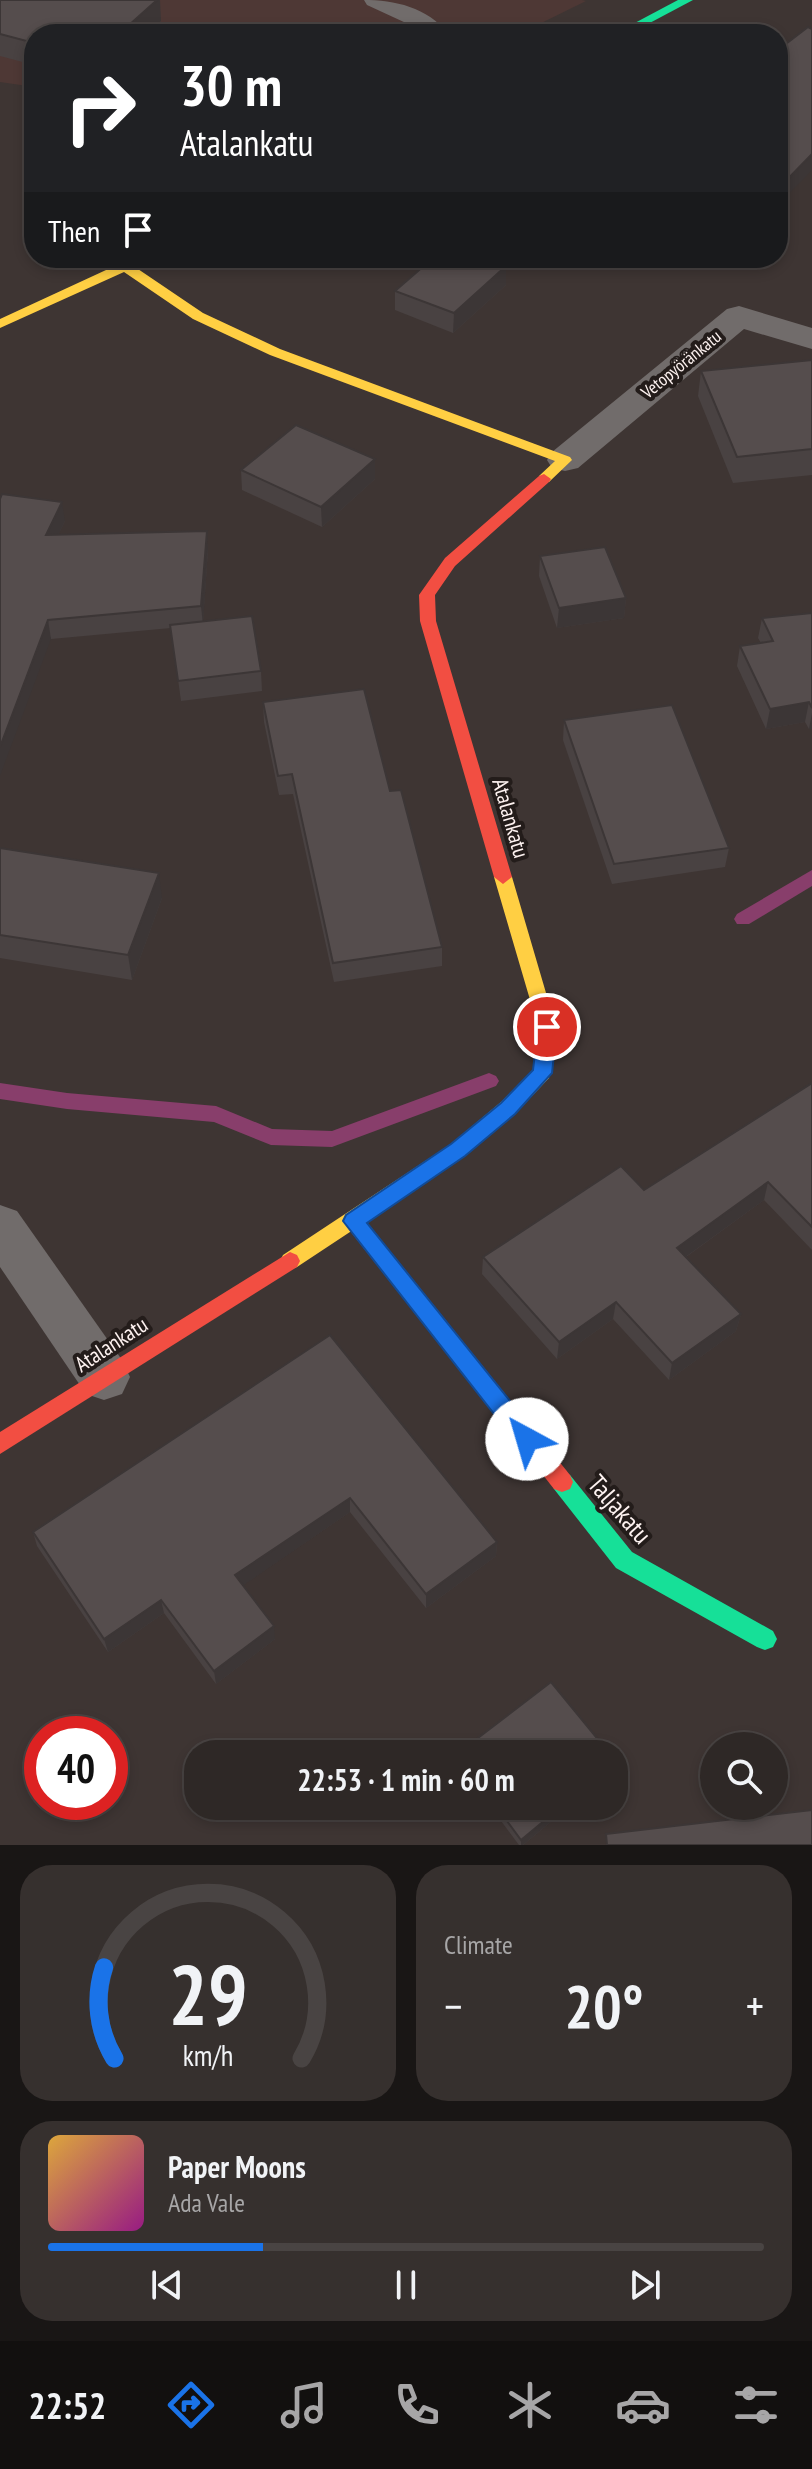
<!DOCTYPE html>
<meta charset="utf-8">
<style>
body{margin:0;font-family:"PT Sans Narrow",sans-serif;background:#36302e;color:#f1f3f6;height:100vh;display:flex;flex-direction:column;font-size:30px;white-space:nowrap}
*{box-sizing:border-box;margin:0}
p{font-size:26px;color:#a7a6a7}
.icon{flex:none;width:44px;height:44px;fill:none;stroke:currentColor;stroke-width:2;stroke-linecap:round;stroke-linejoin:round}
.map{position:relative;height:1845px;overflow:hidden}
.sheet{display:flex;flex-direction:column;gap:20px;padding:20px;background:#191615;flex:1}
.sheet>*{flex:none}
.banner{position:absolute;left:24px;top:24px;width:764px;height:244px;border-radius:32px;box-shadow:0 4px 12px #0003,0 0 0 2px #494443;background:#202124;color:#fff;overflow:hidden}
.fabs{position:absolute;left:700px;top:1732px;display:grid;gap:16px}
.fabs a{display:grid;place-items:center;width:88px;height:88px;border-radius:50%;background:#2e2826;box-shadow:0 4px 12px #0003,0 0 0 2px #494443;font-size:40px}
.speed{position:absolute;left:24px;top:1716px;display:flex;gap:16px;font-size:40px;font-weight:700;text-align:center}
.speed>*{display:grid;place-content:center;width:104px;height:104px;border-radius:50%;background:#2e2826;box-shadow:0 4px 12px #0003,0 0 0 2px #494443;line-height:1}
.speed .limit{border:12px solid #d22;background:#fff;color:#111}
.pin{position:absolute;display:grid;place-items:center;width:68px;height:68px;color:#fff;margin:-34px;border:4px solid #fff;border-radius:50%;box-shadow:0 2px 8px #0007}
.me{position:absolute;width:88px;margin:-44px;rotate:321deg;stroke-linejoin:round;filter:drop-shadow(0 0 6px #0008)}
.turn{display:flex;align-items:center;gap:28px;height:168px;padding:0 24px;font-size:36px}
.turn .icon{width:104px;height:104px;stroke-width:2.5}
.turn b{display:block;font-size:56px;line-height:68px}
.then{display:flex;align-items:center;height:76px;padding:0 24px;background:#0003;gap:16px;font-size:30px}
.big{font-size:60px;font-weight:600;line-height:1.1}
.sheet .card{flex:1;display:flex;flex-direction:column;justify-content:center;gap:12px;min-width:0;padding:0 28px;border-radius:32px;background:#36302e}
.sheet .dial{align-items:center;gap:0}
.dial svg{height:208px;overflow:visible;fill:none;stroke:#494443;stroke-width:7;stroke-linecap:round;text-anchor:middle}
.dial text{fill:#f1f3f6;stroke:none}
.song{display:flex;align-items:center;gap:24px}
.cover{width:96px;height:96px;border-radius:12px;background:linear-gradient(135deg,hsl(40 70% 55%),hsl(310 70% 35%))}
.played{height:8px;border-radius:4px;background:linear-gradient(90deg,#1a73e8 30%,#494443 30%)}
.keys{display:flex;justify-content:space-around;direction:ltr}
.heat{display:flex;justify-content:space-between;align-items:center;font-size:44px;direction:ltr}
.sheet .tiles{flex:1;display:grid;gap:20px;grid-template-columns:1fr 1fr}
.card:last-child{grid-column:span 2}
.trip{position:absolute;left:184px;top:1740px;width:444px;height:80px;border-radius:32px;background:#2e2826;box-shadow:0 4px 12px #0003,0 0 0 2px #494443;font-weight:600;line-height:80px;text-align:center}
.menu{display:flex;height:128px;justify-content:space-around;align-items:center;background:#12100f;color:#a7a6a7}
.menu .icon{width:56px;height:56px}
.menu .selected{color:#1a73e8}
.menu b{font-size:36px;color:#f1f3f6}
.map>svg:first-child{display:block}
.built{fill:#4e3835}
.lines{fill:none;stroke-linecap:round;stroke-linejoin:round}
.stream{fill:#883e6b;fill-rule:evenodd}
.lane{fill:#716c6b;fill-rule:evenodd}
.street{fill:#716c6b;fill-rule:evenodd}
.fast{fill:#16e098;fill-rule:evenodd}
.slow{fill:#ffcf43;fill-rule:evenodd}
.jam{fill:#f24e42;fill-rule:evenodd}
.wall{fill:#494242}
.shaded-wall{fill:#3c3636}
.building{fill:#554d4d;stroke:#3c3636;stroke-width:2}
.route{fill:#1a73e8;stroke:#114b97;stroke-width:2}
.labels{text-anchor:middle;dominant-baseline:central;stroke-width:8;stroke-linejoin:round;paint-order:stroke}
.far-street-label{font-size:18px;fill:#fdf2f0;stroke:#231c1a}
.street-label{font-size:22px;fill:#fdf2f0;stroke:#231c1a}
.near-street-label{font-size:26px;fill:#fdf2f0;stroke:#231c1a}
</style>
<div class="map">
<svg width="812" height="1845" viewBox="0 0 812 1845">
<rect width="100%" height="100%" fill="#3e3533"/>
<path class="built" d="M 0,0 L 582,0 L 586,1 L 519,34 L 34,34 L 34,87 L 0,82 Z"/>
<g class="lines">
<g class="stream">
<path d="M 812,870 L 812,886 L 749,924 L 737,924 L 734,919 L 737,914 Z"/>
<path d="M 489,1073 L 496,1076 L 499,1081 L 496,1086 L 332,1147 L 271,1145 L 214,1122 L 67,1109 L 0,1099 L 0,1083 L 67,1093 L 216,1106 L 272,1129 L 332,1131 Z"/>
</g>
<path class="lane" d="M 364,0 C 394,0 428,7 448,34 L 421,34 L 406,23 L 367,5 Z"/>
<g class="street">
<path d="M 739,306 L 812,328 L 812,349 L 744,329 L 578,468 L 565,471 L 552,468 L 547,460 L 552,452 L 727,309 Z"/>
<path d="M 0,1205 L 17,1211 L 122,1360 L 130,1377 L 122,1394 L 104,1400 L 86,1394 L 0,1267 Z"/>
</g>
<g class="fast">
<path d="M 678,0 L 693,0 L 629,34 L 614,34 Z"/>
<path d="M 562,1472 L 570,1475 L 632,1552 L 773,1631 L 777,1639 L 773,1647 L 765,1650 L 757,1647 L 616,1568 L 554,1489 L 551,1482 L 554,1475 Z"/>
</g>
<g class="slow">
<path d="M 132,258 L 150,258 L 135,267 L 203,313 L 280,349 L 570,457 L 572,460 L 549,482 L 539,482 L 539,476 L 555,461 L 270,355 L 193,319 L 124,272 L 0,328 L 0,319 Z"/>
<path d="M 503,870 L 512,877 L 556,1027 L 549,1078 L 515,1114 L 465,1156 L 297,1267 L 290,1270 L 283,1267 L 280,1261 L 283,1255 L 451,1144 L 501,1102 L 533,1070 L 538,1027 L 494,877 Z"/>
</g>
<g class="jam">
<path d="M 544,474 L 551,479 L 549,482 L 455,566 L 435,595 L 436,621 L 512,877 L 503,884 L 494,877 L 420,621 L 419,595 L 445,558 L 539,476 Z"/>
<path d="M 354,1212 L 361,1215 L 570,1475 L 573,1482 L 570,1489 L 562,1492 L 554,1489 L 347,1227 L 344,1221 L 347,1215 Z"/>
<path d="M 290,1252 L 297,1255 L 300,1261 L 297,1267 L 0,1454 L 0,1432 Z"/>
</g>
</g>
<g class="wall">
<path d="M 0,0 L 161,21 L 147,34 L 34,34 L 34,65 L 0,56 Z"/>
<path d="M 704,258 L 727,258 L 721,264 Z"/>
<path d="M 506,285 L 453,333 L 395,310 L 395,291 Z"/>
<path d="M 812,360 L 812,475 L 733,483 L 698,396 L 701,371 Z"/>
<path d="M 241,470 L 375,479 L 322,527 L 242,490 Z"/>
<path d="M 0,499 L 65,521 L 58,535 L 208,550 L 203,621 L 261,671 L 262,691 L 181,701 L 171,628 L 51,639 Z"/>
<path d="M 540,556 L 626,598 L 624,618 L 557,628 L 539,576 Z"/>
<path d="M 812,613 L 812,729 L 809,729 L 805,722 L 766,729 L 737,666 L 740,646 L 761,643 L 758,638 L 762,618 Z"/>
<path d="M 263,702 L 390,791 L 442,947 L 442,966 L 334,982 L 293,794 L 279,795 L 264,722 Z"/>
<path d="M 564,720 L 729,848 L 725,867 L 612,884 L 563,740 Z"/>
<path d="M 0,848 L 162,898 L 132,980 L 0,958 Z"/>
<path d="M 812,1083 L 812,1250 L 764,1200 L 686,1257 L 741,1314 L 736,1331 L 669,1380 L 613,1319 L 557,1359 L 482,1274 L 483,1257 L 644,1190 Z"/>
<path d="M 330,1335 L 497,1542 L 496,1556 L 426,1608 L 350,1512 L 243,1585 L 275,1639 L 216,1684 L 164,1613 L 108,1652 L 37,1546 L 33,1532 Z"/>
<path d="M 490,1806 L 570,1806 L 523,1845 L 519,1845 Z"/>
</g>
<g class="shaded-wall">
<path d="M 157,0 L 160,0 L 161,21 L 147,34 L 119,34 Z"/>
<path d="M 812,154 L 812,170 L 778,205 L 778,189 Z"/>
<path d="M 506,266 L 506,285 L 453,333 L 454,313 Z"/>
<path d="M 375,459 L 375,479 L 322,527 L 321,507 Z"/>
<path d="M 62,502 L 65,521 L 49,554 L 46,535 Z"/>
<path d="M 207,531 L 208,550 L 203,625 L 201,606 Z"/>
<path d="M 626,598 L 624,618 L 557,628 L 559,608 Z"/>
<path d="M 48,620 L 51,639 L 0,776 L 0,747 Z"/>
<path d="M 809,702 L 805,722 L 766,729 L 770,709 Z"/>
<path d="M 812,713 L 812,729 L 809,729 Z"/>
<path d="M 159,873 L 162,898 L 132,980 L 128,955 Z"/>
<path d="M 768,1182 L 764,1200 L 673,1266 L 677,1248 Z"/>
<path d="M 616,1302 L 613,1319 L 557,1359 L 559,1342 Z"/>
<path d="M 741,1314 L 736,1331 L 669,1380 L 672,1363 Z"/>
<path d="M 350,1498 L 350,1512 L 238,1589 L 235,1575 Z"/>
<path d="M 497,1542 L 496,1556 L 426,1608 L 426,1594 Z"/>
<path d="M 161,1600 L 164,1613 L 108,1652 L 104,1639 Z"/>
<path d="M 274,1626 L 275,1639 L 216,1684 L 214,1671 Z"/>
<path d="M 562,1806 L 570,1806 L 523,1845 L 521,1845 L 521,1840 Z"/>
</g>
<g class="building">
<path d="M 0,0 L 157,0 L 119,34 L 34,34 L 34,43 L 0,34 Z"/>
<path d="M 808,27 L 812,29 L 812,154 L 778,189 L 778,50 Z"/>
<path d="M 433,258 L 486,258 L 506,266 L 454,313 L 395,291 Z"/>
<path d="M 812,360 L 812,449 L 737,457 L 701,371 Z"/>
<path d="M 296,425 L 375,459 L 321,507 L 241,470 Z"/>
<path d="M 2,494 L 62,502 L 46,535 L 207,531 L 201,606 L 48,620 L 0,747 L 0,499 Z"/>
<path d="M 605,547 L 626,598 L 559,608 L 540,556 Z"/>
<path d="M 812,613 L 812,708 L 809,702 L 770,709 L 740,646 L 773,641 L 762,618 Z"/>
<path d="M 252,616 L 261,671 L 178,681 L 170,625 Z"/>
<path d="M 364,689 L 390,791 L 401,790 L 442,947 L 333,963 L 292,774 L 278,776 L 263,702 Z"/>
<path d="M 672,705 L 729,848 L 614,864 L 564,720 Z"/>
<path d="M 0,848 L 159,873 L 128,955 L 0,935 Z"/>
<path d="M 812,1083 L 812,1227 L 768,1182 L 677,1248 L 741,1314 L 672,1363 L 616,1302 L 559,1342 L 483,1257 L 621,1166 L 644,1190 Z"/>
<path d="M 330,1335 L 497,1542 L 426,1594 L 350,1498 L 235,1575 L 274,1626 L 214,1671 L 161,1600 L 104,1639 L 33,1532 Z"/>
<path d="M 551,1682 L 610,1754 L 457,1754 Z"/>
<path d="M 496,1806 L 562,1806 L 521,1840 Z"/>
<path d="M 812,1810 L 812,1845 L 607,1845 L 606,1834 Z"/>
</g>
<path class="route" d="M 547,1019 L 554,1022 L 557,1027 L 552,1073 L 515,1114 L 465,1156 L 367,1223 L 535,1432 L 538,1439 L 535,1446 L 527,1449 L 519,1446 L 343,1221 L 346,1215 L 451,1144 L 501,1103 L 533,1070 L 538,1027 L 541,1022 Z"/>
<g class="labels">
<g class="far-street-label">
<text transform="translate(681 364) rotate(-39)">Vetopyöränkatu</text>
</g>
<g class="street-label">
<text transform="translate(511 818) rotate(74)">Atalankatu</text>
<text transform="translate(111 1344) rotate(-33)">Atalankatu</text>
</g>
<g class="near-street-label">
<text transform="translate(620 1509) rotate(49)">Taljakatu</text>
</g>
</g>
</svg>
<div class="fabs">
<a><svg class="icon" aria-label="search" viewBox="0 0 24 24"><circle cx="10" cy="10" r="6"/><path d="M15 15l6 6"/></svg></a>
</div>
<div class="speed"><div class="limit">40</div></div>
<div class="pin" style="left:547px;top:1027px;background:#d93025"><svg class="icon" aria-label="arrive" viewBox="0 0 24 24"><path d="M6 21V4h12l-3 4 3 4H6"/></svg></div>
<svg class="me" style="left:527px;top:1439px" viewBox="-20 -20 40 40"><circle r="19" fill="#fff"/><path d="M0-13L10 11 0 6-10 11z" fill="#1a73e8"/></svg>
<div class="trip">22:53 · 1 min · 60 m</div>
<div class="banner">
<div class="turn"><svg class="icon" aria-label="right" viewBox="0 0 24 24"><path d="M7 20v-9h11M14 6l5 5-5 5"/></svg><div><b>30 m</b>Atalankatu</div></div>
<div class="then">Then<svg class="icon" aria-label="arrive" viewBox="0 0 24 24"><path d="M6 21V4h12l-3 4 3 4H6"/></svg></div>
</div>
</div>
<section class="sheet">
<div class="tiles">
<div class="card dial"><svg viewBox="0 0 100 80">
<path d="M14 69A42 42 0 1 1 86 69"/>
<path d="M14 69A42 42 0 0 1 10 34" stroke="#1a73e8"/>
<text x="50" y="56" font-size="32" font-weight="700">29</text>
<text x="50" y="72" font-size="11">km/h</text>
</svg></div>
<div class="card"><p>Climate</p>
<div class="heat"><a>−</a><b class="big">20°</b><a>+</a></div>
</div>
<div class="card">
<div class="song"><i class="cover"></i><div><b>Paper Moons</b><p>Ada Vale</p></div></div>
<div class="played"></div>
<div class="keys"><svg class="icon" aria-label="previous" viewBox="0 0 24 24"><path d="M18 5L8 12l10 7zM5 5v14"/></svg><svg class="icon" aria-label="pause" viewBox="0 0 24 24"><path d="M8 5v14M16 5v14"/></svg><svg class="icon" aria-label="next" viewBox="0 0 24 24"><path d="M6 5l10 7-10 7zM19 5v14"/></svg></div>
</div>
</div>
</section>
<nav class="menu">
<b>22:52</b>
<svg class="icon selected" aria-label="directions" viewBox="0 0 24 24"><path d="M12 3l9 9-9 9-9-9zM9 14v-3h6M13 9l2 2-2 2"/></svg>
<svg class="icon" aria-label="music" viewBox="0 0 24 24"><path d="M9 18V5l10-2v13"/><circle cx="6" cy="18" r="3"/><circle cx="16" cy="16" r="3"/></svg>
<svg class="icon" aria-label="phone" viewBox="0 0 24 24"><path d="M5 4h4l2 5-3 2q2 4 5 5l2-3 5 2v4C11 20 4 13 5 4z"/></svg>
<svg class="icon" aria-label="climate" viewBox="0 0 24 24"><path d="M12 3v18M4 7l16 10M4 17L20 7"/></svg>
<svg class="icon" aria-label="car" viewBox="0 0 24 24"><path d="M5 17H2v-5l4-1 3-4h7l3 4 3 1v5h-3M9 17h6M6 11h13"/><circle cx="7" cy="17" r="2"/><circle cx="17" cy="17" r="2"/></svg>
<svg class="icon" aria-label="filters" viewBox="0 0 24 24"><path d="M4 7h16M4 17h16"/><circle cx="9" cy="7" r="2"/><circle cx="15" cy="17" r="2"/></svg>
</nav>
